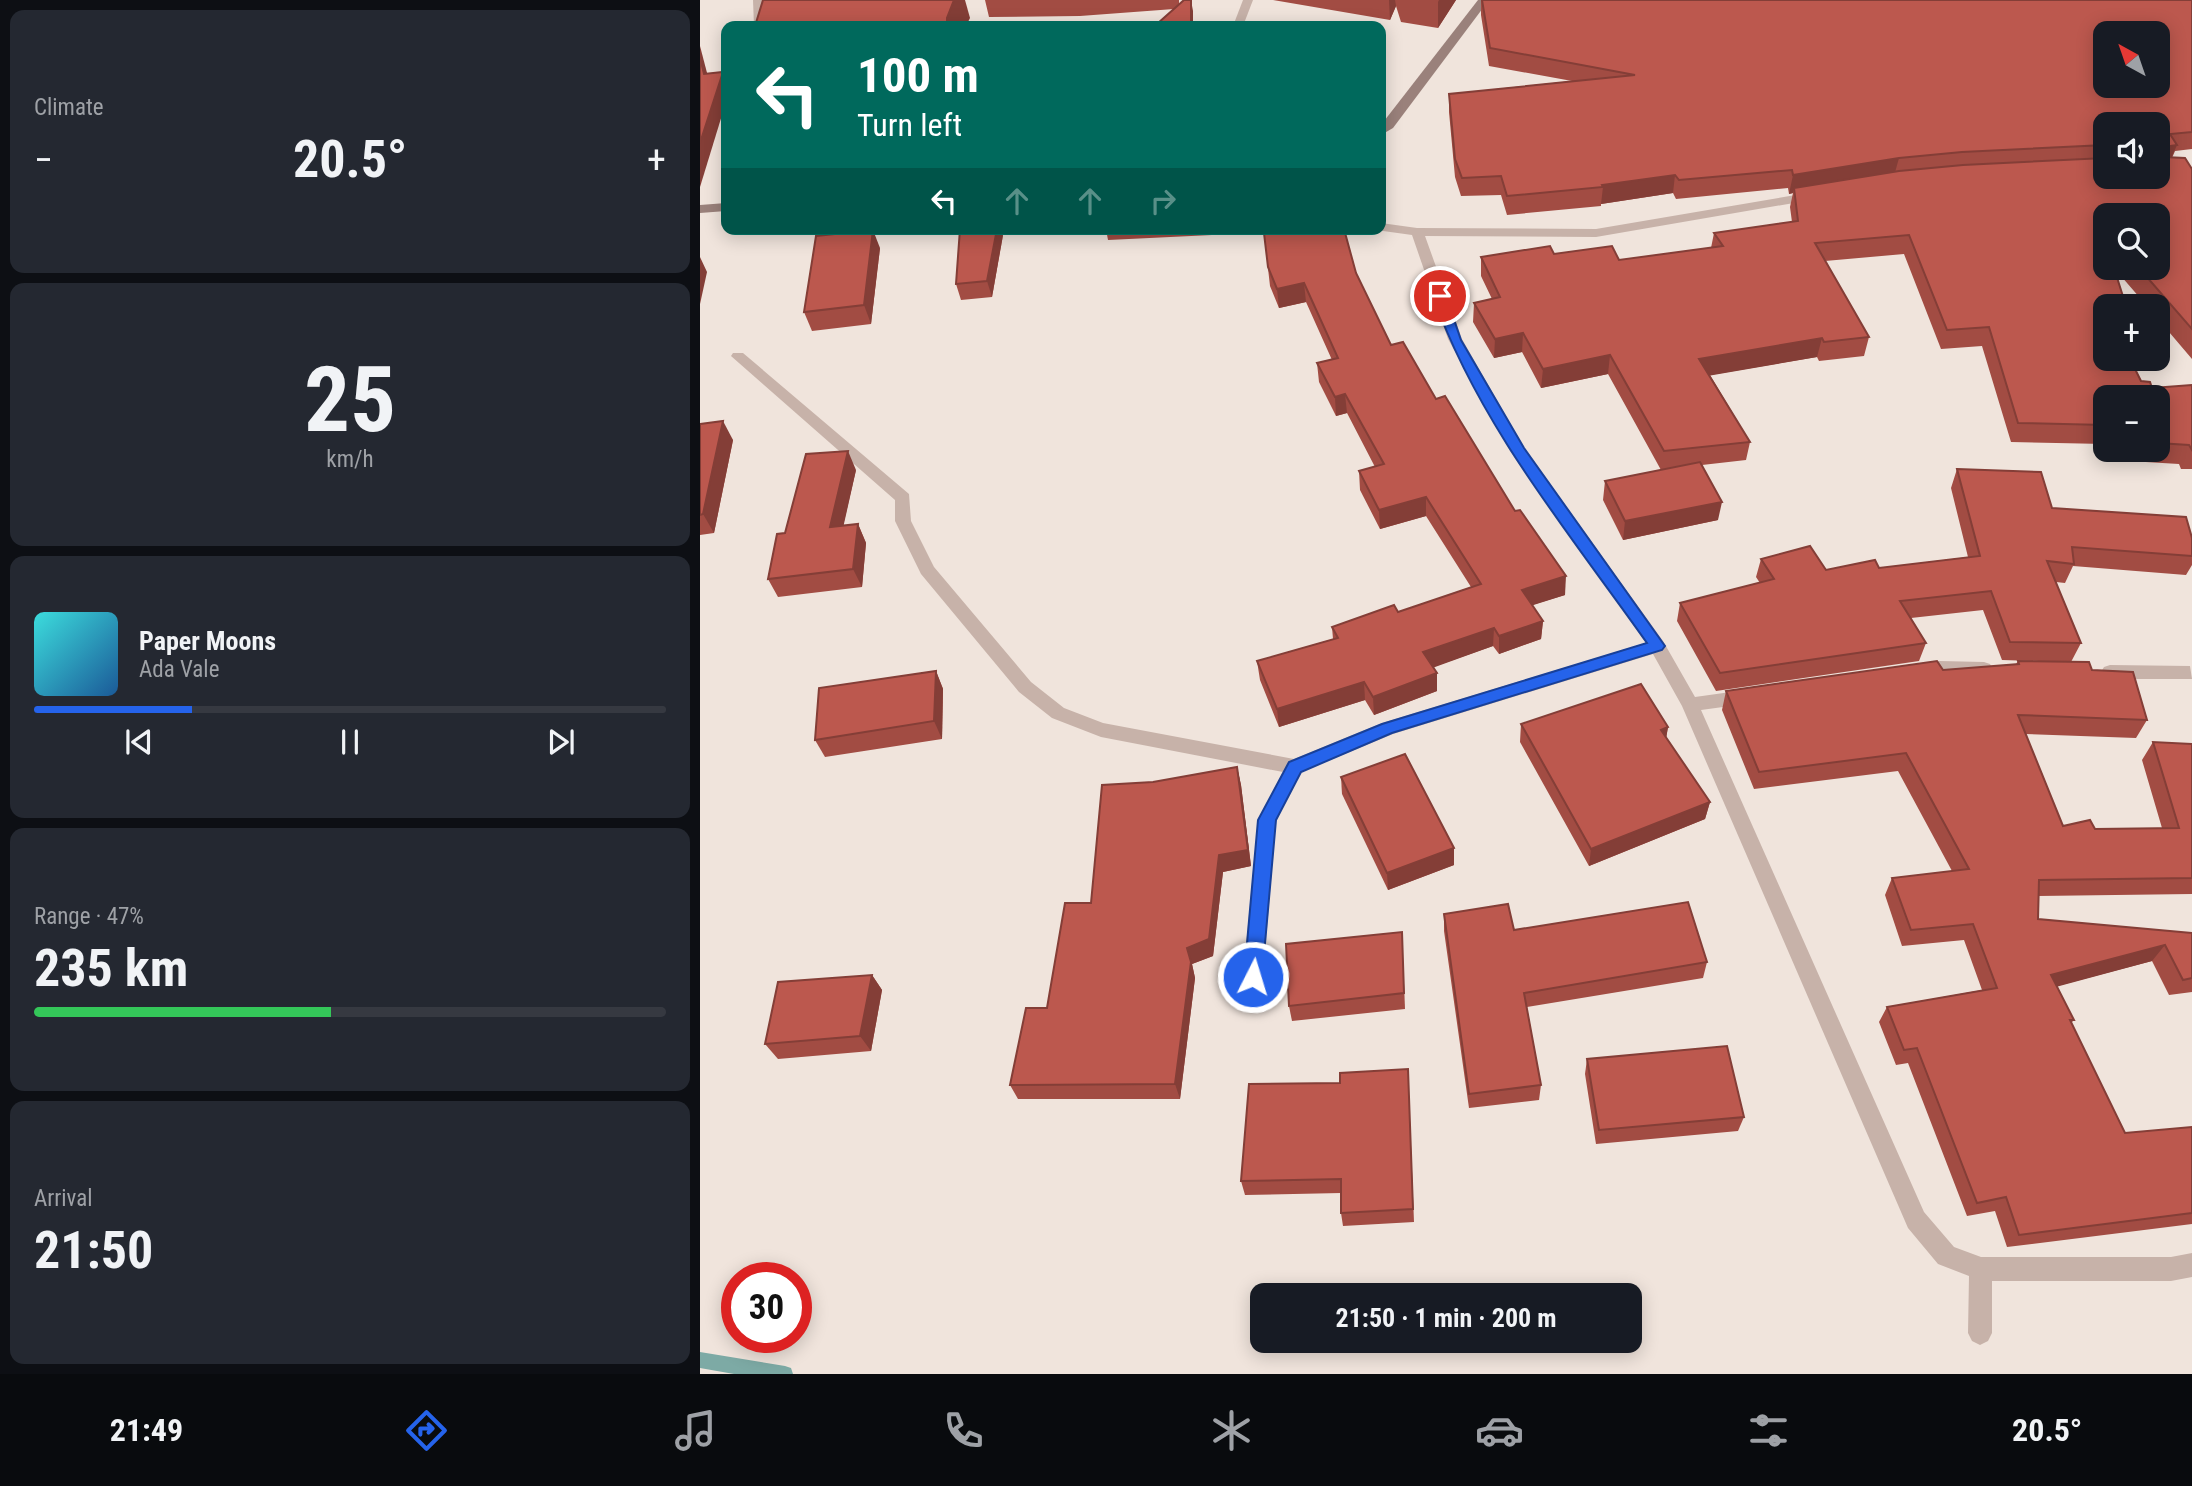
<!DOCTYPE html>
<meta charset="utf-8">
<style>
body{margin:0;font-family:"Roboto Condensed",sans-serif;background:#242831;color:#f1f3f6;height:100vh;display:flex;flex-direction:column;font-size:26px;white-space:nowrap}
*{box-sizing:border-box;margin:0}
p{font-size:23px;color:#9ea1a6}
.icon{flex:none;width:38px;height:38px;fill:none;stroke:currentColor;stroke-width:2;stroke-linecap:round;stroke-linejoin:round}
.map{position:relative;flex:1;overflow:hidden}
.details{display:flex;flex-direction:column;gap:10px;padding:10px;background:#0d0f14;width:700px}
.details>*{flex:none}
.top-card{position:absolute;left:21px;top:21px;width:665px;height:214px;border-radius:14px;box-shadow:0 4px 18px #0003;background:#00695c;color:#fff;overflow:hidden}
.needle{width:46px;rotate:320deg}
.tools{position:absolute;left:1393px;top:21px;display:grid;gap:14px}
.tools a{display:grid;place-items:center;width:77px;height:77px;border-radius:14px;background:#171b24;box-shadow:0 4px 18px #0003;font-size:35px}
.speed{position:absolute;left:21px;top:1262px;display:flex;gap:14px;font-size:35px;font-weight:700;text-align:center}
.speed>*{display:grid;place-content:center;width:91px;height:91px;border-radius:50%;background:#171b24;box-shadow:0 4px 18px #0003;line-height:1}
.speed .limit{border:10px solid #d22;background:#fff;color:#111}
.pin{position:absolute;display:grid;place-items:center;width:60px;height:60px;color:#fff;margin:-30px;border:4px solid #fff;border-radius:50%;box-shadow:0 2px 7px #0007}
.me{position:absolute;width:77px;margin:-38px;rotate:5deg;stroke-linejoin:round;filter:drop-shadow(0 0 5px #0008)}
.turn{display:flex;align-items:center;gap:24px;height:147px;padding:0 21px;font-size:32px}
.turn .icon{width:91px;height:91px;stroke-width:2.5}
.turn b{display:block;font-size:49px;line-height:60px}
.lanes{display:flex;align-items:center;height:66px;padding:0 21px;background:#0003;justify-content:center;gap:35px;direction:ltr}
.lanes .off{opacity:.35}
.big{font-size:52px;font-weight:700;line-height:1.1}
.details .widget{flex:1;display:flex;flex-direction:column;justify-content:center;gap:10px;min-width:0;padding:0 24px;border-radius:14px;background:#242831}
.details .dial{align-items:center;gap:0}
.dial b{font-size:91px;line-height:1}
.song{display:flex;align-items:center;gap:21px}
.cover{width:84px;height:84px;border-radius:10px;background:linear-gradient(135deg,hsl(180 70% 55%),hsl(210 70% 35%))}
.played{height:7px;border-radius:4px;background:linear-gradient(90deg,#2563eb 25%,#363941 25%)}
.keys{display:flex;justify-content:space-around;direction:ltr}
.heat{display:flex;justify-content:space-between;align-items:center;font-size:38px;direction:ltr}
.charge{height:10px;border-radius:5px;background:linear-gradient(90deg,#34c759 47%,#363941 0)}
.trip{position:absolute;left:550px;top:1283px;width:392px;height:70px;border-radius:14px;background:#171b24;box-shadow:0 4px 18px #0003;font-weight:700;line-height:70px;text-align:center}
.tabs{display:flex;height:112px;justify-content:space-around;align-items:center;background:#090b0e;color:#9ea1a6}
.tabs .icon{width:49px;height:49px}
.tabs .active{color:#2563eb}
.tabs b{font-size:32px;color:#f1f3f6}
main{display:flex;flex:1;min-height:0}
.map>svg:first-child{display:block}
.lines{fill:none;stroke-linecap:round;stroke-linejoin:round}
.stream{fill:#7daaa5;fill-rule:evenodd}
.minor{fill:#c7b2a9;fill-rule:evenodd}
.secondary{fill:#9a817b;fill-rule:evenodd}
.wall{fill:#a24c43;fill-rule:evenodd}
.shaded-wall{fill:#843e37}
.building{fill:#bc584e;stroke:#843e37;stroke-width:2;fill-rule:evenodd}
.route{fill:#2563eb;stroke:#184099;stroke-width:2}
</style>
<main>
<section class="details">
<div class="widget"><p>Climate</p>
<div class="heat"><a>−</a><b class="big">20.5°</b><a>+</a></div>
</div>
<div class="widget dial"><b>25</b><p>km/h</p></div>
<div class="widget">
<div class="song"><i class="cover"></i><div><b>Paper Moons</b><p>Ada Vale</p></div></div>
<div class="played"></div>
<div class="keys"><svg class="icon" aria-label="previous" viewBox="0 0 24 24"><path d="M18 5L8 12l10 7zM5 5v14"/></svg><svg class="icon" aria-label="pause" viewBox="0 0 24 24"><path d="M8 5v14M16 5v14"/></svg><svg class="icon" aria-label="next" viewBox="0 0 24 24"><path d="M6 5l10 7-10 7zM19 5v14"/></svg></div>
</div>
<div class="widget"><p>Range · 47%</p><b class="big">235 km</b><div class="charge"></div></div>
<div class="widget"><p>Arrival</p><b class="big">21:50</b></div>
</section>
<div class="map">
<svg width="1492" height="1374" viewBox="0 0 1492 1374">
<rect width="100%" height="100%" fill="#f0e4dc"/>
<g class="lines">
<path class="stream" d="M 0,1352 L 85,1366 L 91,1368 L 93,1374 L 34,1374 L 0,1368 Z"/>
<g class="minor">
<path d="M 53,0 L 63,0 L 65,26 L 54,26 Z"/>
<path d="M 543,0 L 553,0 L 543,26 L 533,26 Z"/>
<path d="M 1113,192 L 1119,196 L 1117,199 L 896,237 L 725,236 L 762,339 L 824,448 L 963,641 L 995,697 L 1045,690 L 1051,692 L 1054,697 L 1051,702 L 1045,704 L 1001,710 L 1224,1212 L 1254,1247 L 1281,1257 L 1471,1257 L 1492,1253 L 1492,1277 L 1471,1281 L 1292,1281 L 1292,1333 L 1288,1341 L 1280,1345 L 1272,1341 L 1268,1333 L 1269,1276 L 1238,1264 L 1208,1228 L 982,706 L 953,654 L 693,734 L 601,772 L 576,820 L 563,977 L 560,983 L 553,986 L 546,983 L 543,977 L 558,820 L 583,772 L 401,737 L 352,718 L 319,692 L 221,574 L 195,521 L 195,500 L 31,356 L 33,353 L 43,353 L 209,494 L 211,521 L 234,567 L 331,682 L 364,708 L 403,723 L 594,759 L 682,723 L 946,643 L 810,451 L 748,339 L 712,235 L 676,230 L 681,229 L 681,223 L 717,228 L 896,229 Z"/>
<path d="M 1240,661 L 1284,662 L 1290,664 L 1293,669 L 1290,674 L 1284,676 L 1212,676 L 1209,671 L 1212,666 Z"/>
<path d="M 1410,665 L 1490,666 L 1492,679 L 1410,679 L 1404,677 L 1401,672 L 1404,667 Z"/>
</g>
<g class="secondary">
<path d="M 778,0 L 789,0 L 693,128 L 681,135 L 681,125 Z"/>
<path d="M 26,203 L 26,211 L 0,213 L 0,205 Z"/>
</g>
</g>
<g class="wall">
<path d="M 285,0 L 479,0 L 479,5 L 493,11 L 474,9 L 380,16 L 289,17 Z"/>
<path d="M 573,0 L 756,0 L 738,28 L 701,22 L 696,6 L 690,20 Z"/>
<path d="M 781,0 L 1492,0 L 1492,149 L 1475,151 L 1472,158 L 1492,169 L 1492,359 L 1458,319 L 1458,306 L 1447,306 L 1414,268 L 1405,359 L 1452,388 L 1492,385 L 1492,469 L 1481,469 L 1479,464 L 1429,461 L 1426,450 L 1458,450 L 1458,397 L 1405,397 L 1405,444 L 1311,442 L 1282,346 L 1241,349 L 1204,254 L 1125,261 L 1169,337 L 1164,356 L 1119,361 L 1117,357 L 1010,375 L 1050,442 L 1046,460 L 1002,465 L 1018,520 L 923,540 L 903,500 L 905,481 L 961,470 L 908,374 L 841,388 L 822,352 L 794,358 L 773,322 L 774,303 L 792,299 L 781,276 L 781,257 L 854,254 L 919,260 L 1011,248 L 1014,233 L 1092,222 L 1090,207 L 1093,193 L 1089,194 L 1088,188 L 976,199 L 973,193 L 901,204 L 901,206 L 807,215 L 801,195 L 761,196 L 755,177 L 749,112 L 749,94 L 872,81 L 789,66 L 781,15 ZM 1405,124 L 1458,177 L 1405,177 ZM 1405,215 L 1458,268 L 1405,268 Z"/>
<path d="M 406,229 L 511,229 L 512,235 L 408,240 Z"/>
<path d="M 564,233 L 656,273 L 691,345 L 736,399 L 865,595 L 832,605 L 843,621 L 841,639 L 799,654 L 793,646 L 733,667 L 737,691 L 674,715 L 665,700 L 579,727 L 560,680 L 557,661 L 633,639 L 632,627 L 698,612 L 771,587 L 726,516 L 680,529 L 660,490 L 659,471 L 675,467 L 647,413 L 636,416 L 619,382 L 617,363 L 632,360 L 606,302 L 579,308 L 570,286 Z"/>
<path d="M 303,235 L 292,297 L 261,300 L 256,284 Z"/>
<path d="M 180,248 L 171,324 L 112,331 L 104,312 Z"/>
<path d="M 0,424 L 33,440 L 14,533 L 0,535 Z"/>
<path d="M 1257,469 L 1352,508 L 1492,538 L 1492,565 L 1486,575 L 1373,566 L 1365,583 L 1356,582 L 1381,643 L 1371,662 L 1302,660 L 1283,610 L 1211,618 L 1226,643 L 1219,661 L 1016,691 L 977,621 L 980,603 L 1060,583 L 1056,577 L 1061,559 L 1126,570 L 1179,568 L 1268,557 L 1251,488 Z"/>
<path d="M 156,470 L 143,526 L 158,524 L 166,543 L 162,587 L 78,597 L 68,579 L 85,533 Z"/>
<path d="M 1318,661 L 1392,670 L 1447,720 L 1436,738 L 1325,734 L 1363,826 L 1395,829 L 1462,828 L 1442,760 L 1453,742 L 1492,744 L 1492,894 L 1338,896 L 1338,919 L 1492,933 L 1492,992 L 1469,995 L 1452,961 L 1357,986 L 1374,1020 L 1371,1023 L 1425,1133 L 1492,1127 L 1492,1224 L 1307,1247 L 1295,1211 L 1267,1216 L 1208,1063 L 1196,1065 L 1179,1022 L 1187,1007 L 1282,990 L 1264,940 L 1202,946 L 1185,895 L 1192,878 L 1252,871 L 1198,771 L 1054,789 L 1022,710 L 1026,691 L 1316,664 Z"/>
<path d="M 236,671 L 243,689 L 242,739 L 125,757 L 115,740 Z"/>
<path d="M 821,724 L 968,727 L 966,738 L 1010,802 L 1005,819 L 889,866 L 820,742 Z"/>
<path d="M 537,767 L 541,785 L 551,866 L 523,872 L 513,956 L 492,964 L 495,978 L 480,1099 L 318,1099 L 310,1085 L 347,1008 L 391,903 L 453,782 Z"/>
<path d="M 641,777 L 754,848 L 754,865 L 688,890 L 642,794 Z"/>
<path d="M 744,914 L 814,930 L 1007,962 L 1003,978 L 827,1007 L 841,1085 L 839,1100 L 769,1108 L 744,931 Z"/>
<path d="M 702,932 L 705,1009 L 592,1021 L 589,1006 Z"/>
<path d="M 172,975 L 182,990 L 171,1051 L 78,1059 L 65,1044 Z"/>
<path d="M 887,1059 L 1044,1117 L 1038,1131 L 896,1144 L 885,1074 Z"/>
<path d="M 708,1069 L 714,1222 L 643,1226 L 641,1213 L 641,1193 L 545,1195 L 541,1181 L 640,1083 Z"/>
</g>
<g class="shaded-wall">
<path d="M 254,0 L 265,0 L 270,18 L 266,26 L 247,26 L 247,18 Z"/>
<path d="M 491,0 L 493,11 L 493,26 L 491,26 Z"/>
<path d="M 689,0 L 695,0 L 696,6 L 690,20 Z"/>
<path d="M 739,0 L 756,0 L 738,28 L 738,2 Z"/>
<path d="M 0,46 L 12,92 L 4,74 L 0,58 Z"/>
<path d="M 23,72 L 26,80 L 26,102 L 0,187 L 0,143 Z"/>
<path d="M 1477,145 L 1469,163 L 1458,166 L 1463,147 Z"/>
<path d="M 1199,158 L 1194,176 L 1094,188 L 1093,193 L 1089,194 L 1093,175 Z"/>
<path d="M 975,175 L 973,193 L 901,204 L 903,187 L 902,185 Z"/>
<path d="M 297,229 L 302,229 L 303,235 L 292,297 L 287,281 Z"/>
<path d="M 173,230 L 180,248 L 171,324 L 164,305 Z"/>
<path d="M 0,257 L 7,272 L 0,304 Z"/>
<path d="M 604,283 L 606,302 L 579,308 L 577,289 Z"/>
<path d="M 823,333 L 822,352 L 794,358 L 795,339 Z"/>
<path d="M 1122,338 L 1117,357 L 996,378 L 999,359 Z"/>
<path d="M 910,355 L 908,374 L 841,388 L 843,369 Z"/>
<path d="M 645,394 L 647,413 L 636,416 L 635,397 Z"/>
<path d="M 23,421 L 33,440 L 14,533 L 3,514 Z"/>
<path d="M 148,451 L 156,470 L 139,546 L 130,527 Z"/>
<path d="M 726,497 L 726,516 L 680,529 L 679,510 Z"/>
<path d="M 1022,502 L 1018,520 L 923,540 L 925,521 Z"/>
<path d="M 158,524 L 166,543 L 162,587 L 153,569 Z"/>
<path d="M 866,576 L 865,595 L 821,609 L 822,590 Z"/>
<path d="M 843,621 L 841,639 L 799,654 L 799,636 Z"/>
<path d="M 794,628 L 793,646 L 724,671 L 723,652 Z"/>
<path d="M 236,671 L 243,689 L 242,739 L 234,721 Z"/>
<path d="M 737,673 L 737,691 L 674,715 L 673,697 Z"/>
<path d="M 664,682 L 665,700 L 579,727 L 577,709 Z"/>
<path d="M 968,727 L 965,745 L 961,730 Z"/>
<path d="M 537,767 L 541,785 L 551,866 L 523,872 L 513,956 L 492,964 L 495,978 L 480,1099 L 475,1084 L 487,948 L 519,855 Z"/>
<path d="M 1010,802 L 1005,819 L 889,866 L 891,849 Z"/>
<path d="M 754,848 L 754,865 L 688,890 L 687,873 Z"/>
<path d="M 1465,945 L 1452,961 L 1341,991 L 1351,975 Z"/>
<path d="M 172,975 L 182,990 L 171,1051 L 160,1036 Z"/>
</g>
<g class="building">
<path d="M 63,0 L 254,0 L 247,18 L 247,26 L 55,26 Z"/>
<path d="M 484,0 L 491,0 L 491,26 L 457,26 L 457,24 Z"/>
<path d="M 782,0 L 1492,0 L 1492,132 L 1470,134 L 1477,145 L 1463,147 L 1464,157 L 1485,158 L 1492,169 L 1492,329 L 1439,268 L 1458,268 L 1458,215 L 1405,215 L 1405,230 L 1401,224 L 1405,239 L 1405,268 L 1414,268 L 1426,306 L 1405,306 L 1405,359 L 1430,359 L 1441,381 L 1450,382 L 1452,388 L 1492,385 L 1492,450 L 1489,445 L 1458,443 L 1458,397 L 1405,397 L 1405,425 L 1318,423 L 1289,327 L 1247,330 L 1209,235 L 1115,243 L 1169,337 L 1124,342 L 1122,338 L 999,359 L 1050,442 L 964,451 L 910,355 L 843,369 L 823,333 L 795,339 L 774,303 L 800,297 L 781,257 L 850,246 L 854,254 L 912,246 L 919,260 L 1023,246 L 1014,233 L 1098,221 L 1094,188 L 1199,171 L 1263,165 L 1405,158 L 1405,177 L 1458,177 L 1458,124 L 1405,124 L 1405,145 L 1262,152 L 1199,158 L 1093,175 L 1092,170 L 979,180 L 975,175 L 902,185 L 903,187 L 807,196 L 801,176 L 762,178 L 755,159 L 749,94 L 935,75 L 790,48 ZM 1405,33 L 1458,33 L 1458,86 L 1405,86 Z"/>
<path d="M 0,58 L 4,74 L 23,72 L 0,143 Z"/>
<path d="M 260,229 L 297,229 L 287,281 L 256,284 Z"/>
<path d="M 597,229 L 644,229 L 656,273 L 691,345 L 703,342 L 736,399 L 745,396 L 815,511 L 820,510 L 866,576 L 822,590 L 843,621 L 799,636 L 794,628 L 723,652 L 737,673 L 673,697 L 664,682 L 577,709 L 557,661 L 638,638 L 632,627 L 694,605 L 698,612 L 781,584 L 726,497 L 679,510 L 659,471 L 684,464 L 645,394 L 635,397 L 617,363 L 638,358 L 604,283 L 577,289 L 568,267 L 564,233 Z"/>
<path d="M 173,230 L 164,305 L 104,312 L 116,236 Z"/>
<path d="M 23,421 L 3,514 L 0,515 L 0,424 Z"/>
<path d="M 148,451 L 130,527 L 158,524 L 153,569 L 68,579 L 77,534 L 85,533 L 106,454 Z"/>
<path d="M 1000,462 L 1022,502 L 925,521 L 905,481 Z"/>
<path d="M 1257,469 L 1341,472 L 1352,508 L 1486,517 L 1492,538 L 1492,556 L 1372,547 L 1374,564 L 1347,561 L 1381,643 L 1310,642 L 1291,591 L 1200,601 L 1226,643 L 1020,673 L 980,603 L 1074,579 L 1061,559 L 1110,546 L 1126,570 L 1175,560 L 1179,568 L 1280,556 Z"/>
<path d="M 1237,661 L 1243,670 L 1319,664 L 1318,661 L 1389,662 L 1392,670 L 1433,672 L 1447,720 L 1318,715 L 1363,826 L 1390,820 L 1395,829 L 1479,828 L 1453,742 L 1492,744 L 1492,878 L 1339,880 L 1338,919 L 1492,933 L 1492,978 L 1483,980 L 1465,945 L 1351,975 L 1374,1020 L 1370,1020 L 1425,1133 L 1492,1127 L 1492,1213 L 1319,1235 L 1306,1197 L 1277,1203 L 1217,1048 L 1204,1050 L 1187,1007 L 1297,988 L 1273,924 L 1211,930 L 1192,878 L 1269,869 L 1206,753 L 1059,772 L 1026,691 Z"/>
<path d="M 236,671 L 234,721 L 115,740 L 119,688 Z"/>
<path d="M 941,684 L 968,727 L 961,730 L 1010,802 L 891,849 L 821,724 Z"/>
<path d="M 705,754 L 754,848 L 687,873 L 641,777 Z"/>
<path d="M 537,767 L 548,850 L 519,855 L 509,939 L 487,948 L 491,962 L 475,1084 L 310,1085 L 326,1008 L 347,1008 L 365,903 L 391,903 L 402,785 L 453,782 Z"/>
<path d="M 988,902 L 1007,962 L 824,993 L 841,1085 L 769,1094 L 744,914 L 808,904 L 814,930 Z"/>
<path d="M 702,932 L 704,993 L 589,1006 L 586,944 Z"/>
<path d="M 172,975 L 160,1036 L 65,1044 L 78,982 Z"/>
<path d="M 1027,1046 L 1044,1117 L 899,1130 L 887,1059 Z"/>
<path d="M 708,1069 L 713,1209 L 641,1213 L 641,1179 L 541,1181 L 549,1084 L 640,1083 L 640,1073 Z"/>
</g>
<path class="route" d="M 740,293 L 746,296 L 761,340 L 824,448 L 965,646 L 962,650 L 692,733 L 601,772 L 576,820 L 562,977 L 559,983 L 553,986 L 546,983 L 544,977 L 558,820 L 589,762 L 682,724 L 947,643 C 870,534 778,424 733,296 Z"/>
</svg>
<div class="tools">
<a><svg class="needle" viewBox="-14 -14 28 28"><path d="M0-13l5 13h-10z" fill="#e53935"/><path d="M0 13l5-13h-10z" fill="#9ea1a6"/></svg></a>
<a><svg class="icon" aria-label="sound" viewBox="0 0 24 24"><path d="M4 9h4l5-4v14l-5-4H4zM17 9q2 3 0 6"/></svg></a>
<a><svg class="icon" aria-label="search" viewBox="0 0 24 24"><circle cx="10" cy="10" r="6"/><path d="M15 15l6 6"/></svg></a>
<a>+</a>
<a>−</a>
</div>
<div class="speed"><div class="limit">30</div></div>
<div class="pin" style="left:740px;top:296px;background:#d93025"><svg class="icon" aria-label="arrive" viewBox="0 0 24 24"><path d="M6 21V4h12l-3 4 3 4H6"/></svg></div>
<svg class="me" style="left:553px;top:977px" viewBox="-20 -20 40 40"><circle r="17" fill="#2563eb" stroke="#fff" stroke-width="3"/><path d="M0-11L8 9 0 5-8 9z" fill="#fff"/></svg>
<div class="trip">21:50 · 1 min · 200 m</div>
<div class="top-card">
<div class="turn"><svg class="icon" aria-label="left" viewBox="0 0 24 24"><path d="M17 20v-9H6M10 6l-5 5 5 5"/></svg><div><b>100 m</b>Turn left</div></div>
<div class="lanes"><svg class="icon" aria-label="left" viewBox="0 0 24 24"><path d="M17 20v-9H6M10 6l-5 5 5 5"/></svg><svg class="icon off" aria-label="ahead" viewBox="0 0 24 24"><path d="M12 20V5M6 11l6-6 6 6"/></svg><svg class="icon off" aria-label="ahead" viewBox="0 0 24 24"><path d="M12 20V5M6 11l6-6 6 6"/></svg><svg class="icon off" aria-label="right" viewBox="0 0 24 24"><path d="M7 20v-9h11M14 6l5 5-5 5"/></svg></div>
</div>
</div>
</main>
<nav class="tabs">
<b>21:49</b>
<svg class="icon active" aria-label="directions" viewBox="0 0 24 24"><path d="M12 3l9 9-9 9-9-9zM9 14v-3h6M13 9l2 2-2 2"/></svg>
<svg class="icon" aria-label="music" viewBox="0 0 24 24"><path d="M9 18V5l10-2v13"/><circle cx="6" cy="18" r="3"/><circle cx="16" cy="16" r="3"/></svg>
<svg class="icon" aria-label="phone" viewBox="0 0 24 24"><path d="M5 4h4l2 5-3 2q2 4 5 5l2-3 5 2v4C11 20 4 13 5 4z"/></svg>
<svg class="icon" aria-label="climate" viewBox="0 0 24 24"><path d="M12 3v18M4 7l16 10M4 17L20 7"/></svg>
<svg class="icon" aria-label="car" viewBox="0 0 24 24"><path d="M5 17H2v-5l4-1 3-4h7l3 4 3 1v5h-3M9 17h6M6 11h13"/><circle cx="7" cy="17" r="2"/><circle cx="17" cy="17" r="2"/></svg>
<svg class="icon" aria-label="filters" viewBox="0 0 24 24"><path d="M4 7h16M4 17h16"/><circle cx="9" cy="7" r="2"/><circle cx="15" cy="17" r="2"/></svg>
<b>20.5°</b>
</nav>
